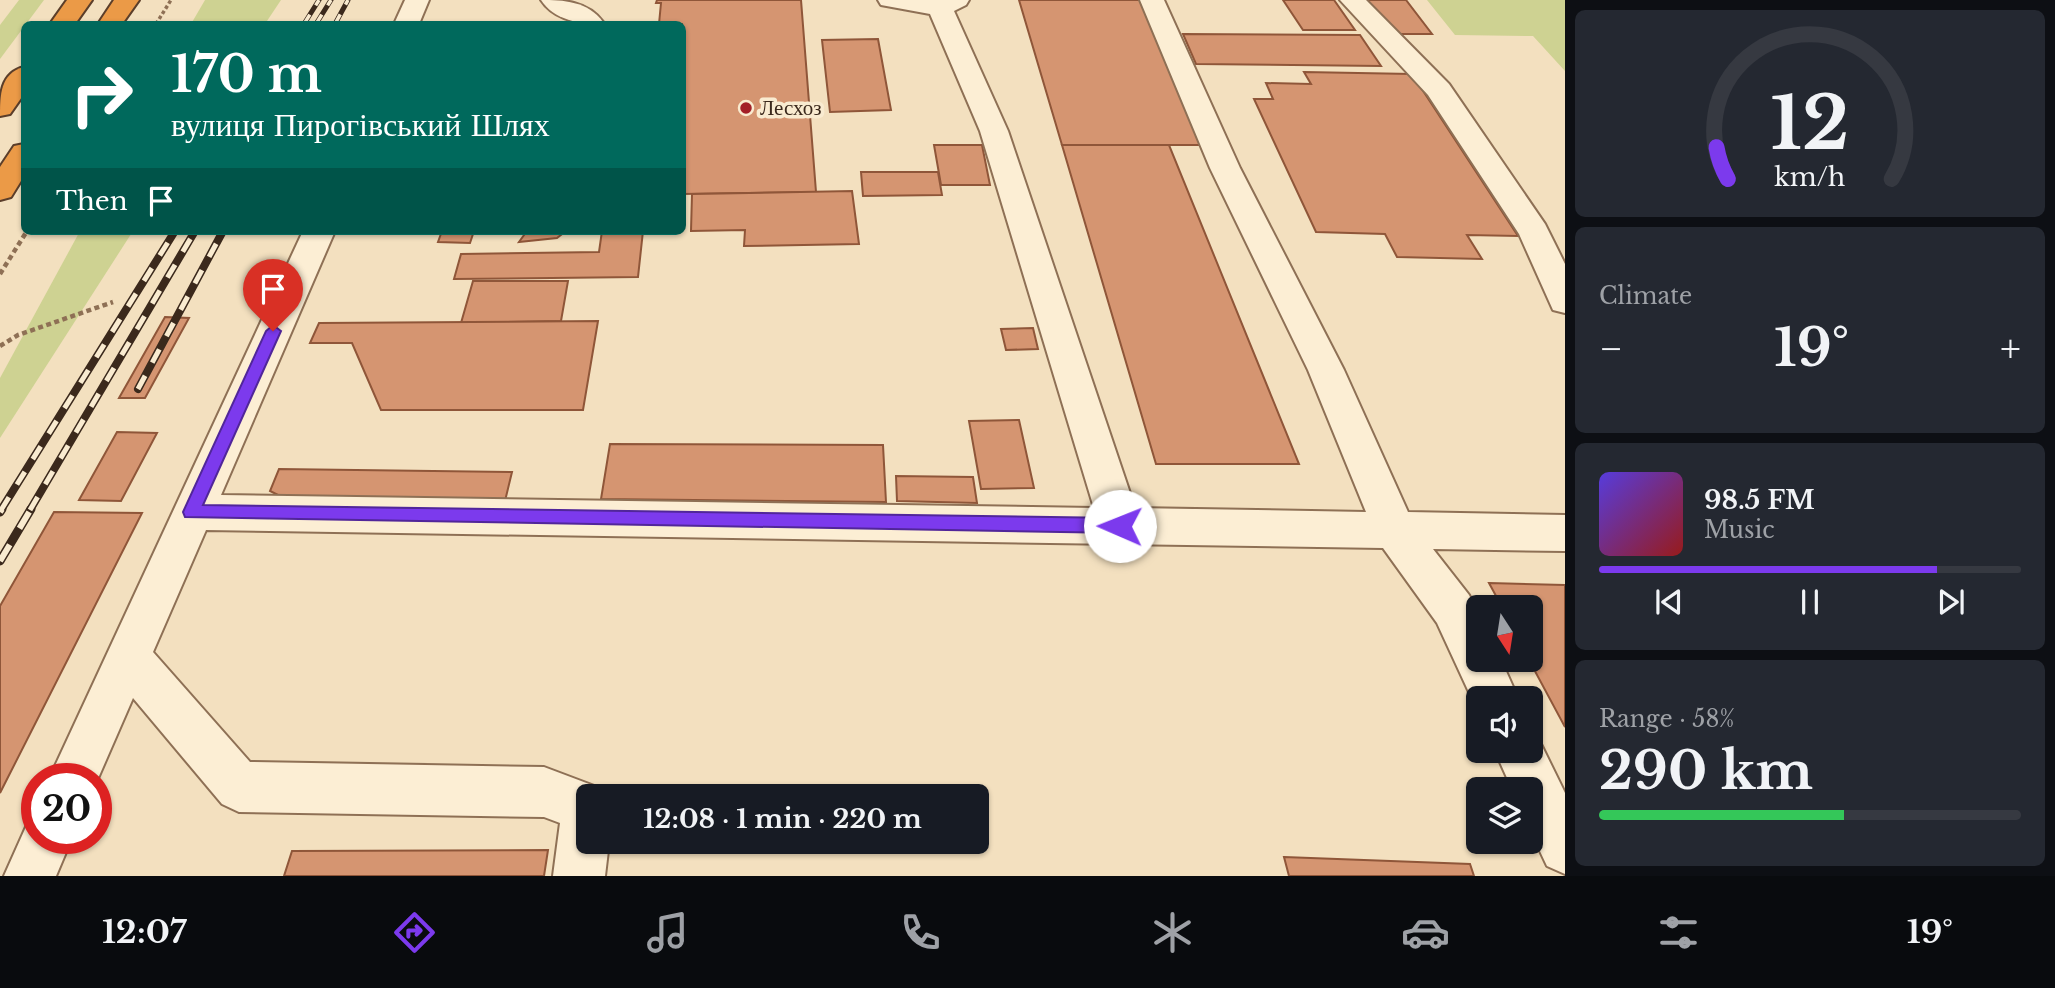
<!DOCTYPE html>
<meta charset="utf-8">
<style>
body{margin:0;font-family:"Libre Baskerville",serif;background:#242831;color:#f1f3f6;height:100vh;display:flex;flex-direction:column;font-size:26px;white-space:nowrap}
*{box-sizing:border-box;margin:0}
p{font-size:23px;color:#9ea1a6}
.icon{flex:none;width:38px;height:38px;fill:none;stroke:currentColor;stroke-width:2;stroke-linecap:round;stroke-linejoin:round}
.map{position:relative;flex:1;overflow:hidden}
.drawer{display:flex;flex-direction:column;gap:10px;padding:10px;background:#0d0f14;width:490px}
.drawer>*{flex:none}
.hud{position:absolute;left:21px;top:21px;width:665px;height:214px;border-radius:10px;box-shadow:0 2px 5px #0004;background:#00695c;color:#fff;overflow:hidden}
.needle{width:46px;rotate:168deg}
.controls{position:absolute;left:1466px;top:595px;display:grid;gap:14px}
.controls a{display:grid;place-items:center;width:77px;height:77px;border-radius:10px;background:#171b24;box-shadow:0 2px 5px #0004;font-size:35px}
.speed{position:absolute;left:21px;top:763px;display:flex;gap:14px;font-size:35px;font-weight:700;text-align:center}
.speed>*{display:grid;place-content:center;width:91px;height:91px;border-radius:50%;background:#171b24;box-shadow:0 2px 5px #0004;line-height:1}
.speed .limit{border:10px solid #d22;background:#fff;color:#111}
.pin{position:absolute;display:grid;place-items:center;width:60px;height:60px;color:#fff;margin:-72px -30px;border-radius:50% 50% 50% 0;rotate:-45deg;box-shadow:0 0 7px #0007}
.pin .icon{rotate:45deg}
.me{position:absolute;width:77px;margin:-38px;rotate:271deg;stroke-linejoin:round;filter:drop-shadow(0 0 5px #0008)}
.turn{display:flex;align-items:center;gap:24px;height:147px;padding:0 35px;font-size:32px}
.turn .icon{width:91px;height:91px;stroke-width:2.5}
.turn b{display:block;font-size:49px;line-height:60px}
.then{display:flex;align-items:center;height:66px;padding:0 35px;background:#0003;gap:14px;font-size:26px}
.big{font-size:52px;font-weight:700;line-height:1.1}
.drawer .widget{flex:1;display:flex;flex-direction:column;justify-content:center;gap:10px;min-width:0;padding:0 24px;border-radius:10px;background:#242831}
.drawer .dial{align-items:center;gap:0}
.dial svg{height:182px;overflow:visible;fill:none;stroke:#363941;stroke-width:7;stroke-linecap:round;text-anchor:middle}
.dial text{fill:#f1f3f6;stroke:none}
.song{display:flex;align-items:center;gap:21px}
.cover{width:84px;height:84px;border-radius:10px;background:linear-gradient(135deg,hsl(250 70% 55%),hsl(0 70% 35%))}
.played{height:7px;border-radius:4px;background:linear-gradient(90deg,#7c3aed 80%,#363941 80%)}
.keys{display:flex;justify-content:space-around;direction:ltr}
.heat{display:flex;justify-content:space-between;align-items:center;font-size:38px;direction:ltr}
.charge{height:10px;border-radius:5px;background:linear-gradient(90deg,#34c759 58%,#363941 0)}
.trip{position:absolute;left:576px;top:784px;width:413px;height:70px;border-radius:10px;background:#171b24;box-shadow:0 2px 5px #0004;font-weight:700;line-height:70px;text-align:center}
.menu{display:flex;height:112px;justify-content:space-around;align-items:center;background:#090b0e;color:#9ea1a6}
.menu .icon{width:49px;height:49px}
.menu .active{color:#7c3aed}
.menu b{font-size:32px;color:#f1f3f6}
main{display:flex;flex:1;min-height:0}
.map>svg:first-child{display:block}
.green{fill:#ced292}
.building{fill:#d59571;stroke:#8f5639;stroke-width:2}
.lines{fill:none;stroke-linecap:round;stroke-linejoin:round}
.minor-casing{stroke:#8e7055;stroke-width:4}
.highway-casing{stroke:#5b3e2a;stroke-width:4}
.path-far1{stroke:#8e7055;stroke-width:3.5;stroke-dasharray:3.5 2.5;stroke-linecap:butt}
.path{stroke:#8e7055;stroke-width:4.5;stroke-dasharray:5 3.5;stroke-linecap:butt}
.minor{fill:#fceed4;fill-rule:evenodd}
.highway{fill:#eb9a47;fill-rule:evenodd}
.rail-far2-casing{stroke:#3b291c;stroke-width:5}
.rail-far1-casing{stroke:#3b291c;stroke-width:8}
.rail-casing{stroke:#3b291c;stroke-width:9}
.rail-far2{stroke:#f9ebd0;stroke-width:3.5;stroke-dasharray:11;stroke-linecap:butt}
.rail-far1{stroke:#f9ebd0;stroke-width:5;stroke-dasharray:15;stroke-linecap:butt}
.rail{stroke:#f9ebd0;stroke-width:6;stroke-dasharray:19;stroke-linecap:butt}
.route{fill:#7c3aed;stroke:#51269a;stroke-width:2}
.poi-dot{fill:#a31f27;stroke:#f9ebd0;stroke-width:2.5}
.labels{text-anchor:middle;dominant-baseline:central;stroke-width:7;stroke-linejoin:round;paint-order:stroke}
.far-poi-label{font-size:21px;fill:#3b291c;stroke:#f9ebd0;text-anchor:start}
</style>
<main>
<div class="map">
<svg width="1565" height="876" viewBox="0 0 1565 876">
<rect width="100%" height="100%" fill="#f3e0bf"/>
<g class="green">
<path d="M 19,0 L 44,0 L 0,59 L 0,25 Z"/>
<path d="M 205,0 L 281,0 L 265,24 L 191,24 Z"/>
<path d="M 1427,0 L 1565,0 L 1565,71 L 1533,36 L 1455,35 Z"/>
<path d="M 80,231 L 133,231 L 0,438 L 0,378 Z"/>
</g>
<g class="building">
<path d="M 657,0 L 801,0 L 816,192 L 682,194 L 682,24 L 659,24 L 661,3 L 656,3 Z"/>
<path d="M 1019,0 L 1141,0 L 1206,145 L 1062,145 Z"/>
<path d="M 1283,0 L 1334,0 L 1355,30 L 1303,30 Z"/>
<path d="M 1366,0 L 1406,0 L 1432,34 L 1390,34 Z"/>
<path d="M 1183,34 L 1360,35 L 1381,66 L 1196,64 Z"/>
<path d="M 878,39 L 891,110 L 830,112 L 822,40 Z"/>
<path d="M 1304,72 L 1412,74 L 1518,236 L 1467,235 L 1482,259 L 1397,257 L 1385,234 L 1316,232 L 1254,99 L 1273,99 L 1266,83 L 1311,84 Z"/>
<path d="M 934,145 L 982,145 L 990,185 L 941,185 Z"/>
<path d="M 1062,145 L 1169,145 L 1299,464 L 1156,464 Z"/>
<path d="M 861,172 L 938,172 L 942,195 L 863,196 Z"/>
<path d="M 852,191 L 859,244 L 744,246 L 745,230 L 691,231 L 692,194 Z"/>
<path d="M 442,231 L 474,231 L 470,243 L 438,242 Z"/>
<path d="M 566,231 L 557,238 L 519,242 L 527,231 Z"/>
<path d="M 602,231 L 643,231 L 638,277 L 454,279 L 461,254 L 599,252 Z"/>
<path d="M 473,281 L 568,281 L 561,321 L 461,323 Z"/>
<path d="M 165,317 L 189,318 L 145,398 L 119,398 Z"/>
<path d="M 598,321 L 583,410 L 381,410 L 352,343 L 310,343 L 319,323 Z"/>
<path d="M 1033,328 L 1038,349 L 1006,350 L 1001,329 Z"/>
<path d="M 1019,420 L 1034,488 L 981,489 L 969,421 Z"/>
<path d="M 117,432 L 157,433 L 121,501 L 79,500 Z"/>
<path d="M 610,444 L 883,445 L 886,502 L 601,499 Z"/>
<path d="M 279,469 L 512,472 L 505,501 L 282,497 L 270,491 Z"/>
<path d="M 896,476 L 973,477 L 977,503 L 897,501 Z"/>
<path d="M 54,512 L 142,513 L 0,793 L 0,606 Z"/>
<path d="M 1489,583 L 1565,585 L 1565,727 L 1529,660 L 1531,607 L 1502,607 Z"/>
<path d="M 548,850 L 544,876 L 284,876 L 292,851 Z"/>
<path d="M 1284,857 L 1470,864 L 1474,876 L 1289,876 Z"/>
</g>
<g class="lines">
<g class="minor-casing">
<g id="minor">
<path d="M 405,0 L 429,0 L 419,24 L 394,24 Z"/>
<path d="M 541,0 C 563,0 588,1 603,22 L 601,24 C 579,24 554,20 541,0 Z"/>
<path d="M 878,0 L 969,0 L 966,5 L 954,11 L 1008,131 L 1135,508 L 1366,512 L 1308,370 L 1210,168 L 1140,0 L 1164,0 L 1240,168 L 1344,370 L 1408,512 L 1565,515 L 1565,551 L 1433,549 L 1469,595 L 1479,615 L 1479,660 L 1501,660 L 1518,698 L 1479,698 L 1479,714 L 1437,623 L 1383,548 L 206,530 L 153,652 L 250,762 L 544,767 L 605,790 L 607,796 L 588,796 L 588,842 L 609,842 L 605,876 L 553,876 L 560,823 L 544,817 L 239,812 L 222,804 L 133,698 L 96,783 L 96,779 L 49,779 L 303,231 L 335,231 L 221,495 L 1094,508 L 980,131 L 930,14 L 881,5 Z"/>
<path d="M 1340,0 L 1366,0 L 1449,84 L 1545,224 L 1565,264 L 1565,313 L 1553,310 L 1519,234 L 1428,95 Z"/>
<path d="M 1531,732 L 1536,734 L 1565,793 L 1565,874 L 1547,866 L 1531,832 L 1531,789 L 1512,789 L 1495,751 L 1531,751 Z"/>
<path d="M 37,817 L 37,838 L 72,838 L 56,876 L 4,876 L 29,820 Z"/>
</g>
</g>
<g class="highway-casing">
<g id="highway">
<path d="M 67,0 L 92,0 L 75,24 L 50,24 Z"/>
<path d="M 114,0 L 139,0 L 122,24 L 98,24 Z"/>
<path d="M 24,67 L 24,94 L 10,114 L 0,116 C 0,96 0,73 24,67 Z"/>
<path d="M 24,144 L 24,176 L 11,197 L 0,200 L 0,167 L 14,146 Z"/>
</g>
</g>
<path class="path-far1" d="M 156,24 L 171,0"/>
<g class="path">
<path d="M 0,274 L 27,231"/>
<path d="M 0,346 L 18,335 L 113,302"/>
</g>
<use href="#minor" class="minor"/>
<use href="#highway" class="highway"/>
<g class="rail-far2-casing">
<g id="rail-far2">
<path d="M 304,24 L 319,0"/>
<path d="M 316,24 L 331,0"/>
<path d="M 335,24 L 348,0"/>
</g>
</g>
<g class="rail-far1-casing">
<g id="rail-far1">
<path d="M 138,389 L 223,231"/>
<path d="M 1,510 L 175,231"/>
<path d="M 30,510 L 195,231"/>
</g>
</g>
<g class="rail-casing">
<g id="rail">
<path d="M 0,512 L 2,509"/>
<path d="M 0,561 L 31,509"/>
</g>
</g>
<use href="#rail-far2" class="rail-far2"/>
<use href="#rail-far1" class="rail-far1"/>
<use href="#rail" class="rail"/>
</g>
<path class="route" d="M 273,325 L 281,331 L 203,505 L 1120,518 L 1126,520 L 1129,526 L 1126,531 L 1120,533 L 185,517 L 183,512 L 266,331 Z"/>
<circle class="poi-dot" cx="746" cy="108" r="7"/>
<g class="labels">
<g class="far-poi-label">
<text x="760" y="108">Лесхоз</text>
</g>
</g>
</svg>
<div class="controls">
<a><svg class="needle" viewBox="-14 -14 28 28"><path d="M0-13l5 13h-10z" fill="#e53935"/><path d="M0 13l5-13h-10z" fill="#9ea1a6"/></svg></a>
<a><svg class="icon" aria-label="sound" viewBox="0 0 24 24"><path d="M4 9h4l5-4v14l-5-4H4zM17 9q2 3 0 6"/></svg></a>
<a><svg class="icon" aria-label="layers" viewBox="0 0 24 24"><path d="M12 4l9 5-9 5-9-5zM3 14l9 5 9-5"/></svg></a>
</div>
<div class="speed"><div class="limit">20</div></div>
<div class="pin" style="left:273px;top:331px;background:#d93025"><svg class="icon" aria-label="arrive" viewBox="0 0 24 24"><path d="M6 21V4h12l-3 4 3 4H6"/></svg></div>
<svg class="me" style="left:1120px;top:526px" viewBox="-20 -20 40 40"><circle r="19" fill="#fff"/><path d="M0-13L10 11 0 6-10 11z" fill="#7c3aed"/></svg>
<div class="trip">12:08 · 1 min · 220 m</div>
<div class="hud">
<div class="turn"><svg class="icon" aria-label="right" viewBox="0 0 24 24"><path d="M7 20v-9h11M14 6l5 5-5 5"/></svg><div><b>170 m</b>вулиця Пирогівський Шлях</div></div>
<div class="then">Then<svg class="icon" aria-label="arrive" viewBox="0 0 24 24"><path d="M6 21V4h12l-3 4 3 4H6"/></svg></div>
</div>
</div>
<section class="drawer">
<div class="widget dial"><svg viewBox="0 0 100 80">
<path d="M14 69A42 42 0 1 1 86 69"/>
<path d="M14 69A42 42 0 0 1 9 55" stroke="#7c3aed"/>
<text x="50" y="56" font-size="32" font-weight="700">12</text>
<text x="50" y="72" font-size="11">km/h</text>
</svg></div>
<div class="widget"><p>Climate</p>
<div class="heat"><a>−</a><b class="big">19°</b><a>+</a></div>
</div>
<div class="widget">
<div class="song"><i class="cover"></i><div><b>98.5 FM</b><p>Music</p></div></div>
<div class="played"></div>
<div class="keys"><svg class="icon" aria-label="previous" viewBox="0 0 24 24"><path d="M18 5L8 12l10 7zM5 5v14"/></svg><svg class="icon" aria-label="pause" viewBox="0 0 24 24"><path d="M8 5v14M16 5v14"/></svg><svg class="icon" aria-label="next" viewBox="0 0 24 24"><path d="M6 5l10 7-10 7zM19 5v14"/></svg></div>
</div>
<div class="widget"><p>Range · 58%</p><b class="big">290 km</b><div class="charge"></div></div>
</section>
</main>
<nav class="menu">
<b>12:07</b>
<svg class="icon active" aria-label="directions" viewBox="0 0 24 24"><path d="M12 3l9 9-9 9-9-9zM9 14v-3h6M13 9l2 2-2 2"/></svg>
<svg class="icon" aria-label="music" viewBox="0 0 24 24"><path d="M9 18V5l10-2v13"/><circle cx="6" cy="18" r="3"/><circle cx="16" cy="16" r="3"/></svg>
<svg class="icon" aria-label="phone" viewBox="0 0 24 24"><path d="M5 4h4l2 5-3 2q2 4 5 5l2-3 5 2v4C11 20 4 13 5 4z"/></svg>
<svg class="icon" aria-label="climate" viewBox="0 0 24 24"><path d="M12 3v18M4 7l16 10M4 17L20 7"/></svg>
<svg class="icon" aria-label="car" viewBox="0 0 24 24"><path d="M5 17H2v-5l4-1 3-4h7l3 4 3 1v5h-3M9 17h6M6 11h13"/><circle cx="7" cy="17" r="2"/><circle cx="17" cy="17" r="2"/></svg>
<svg class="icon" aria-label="filters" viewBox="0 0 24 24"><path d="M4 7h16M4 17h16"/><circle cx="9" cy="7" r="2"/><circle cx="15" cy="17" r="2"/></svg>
<b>19°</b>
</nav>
